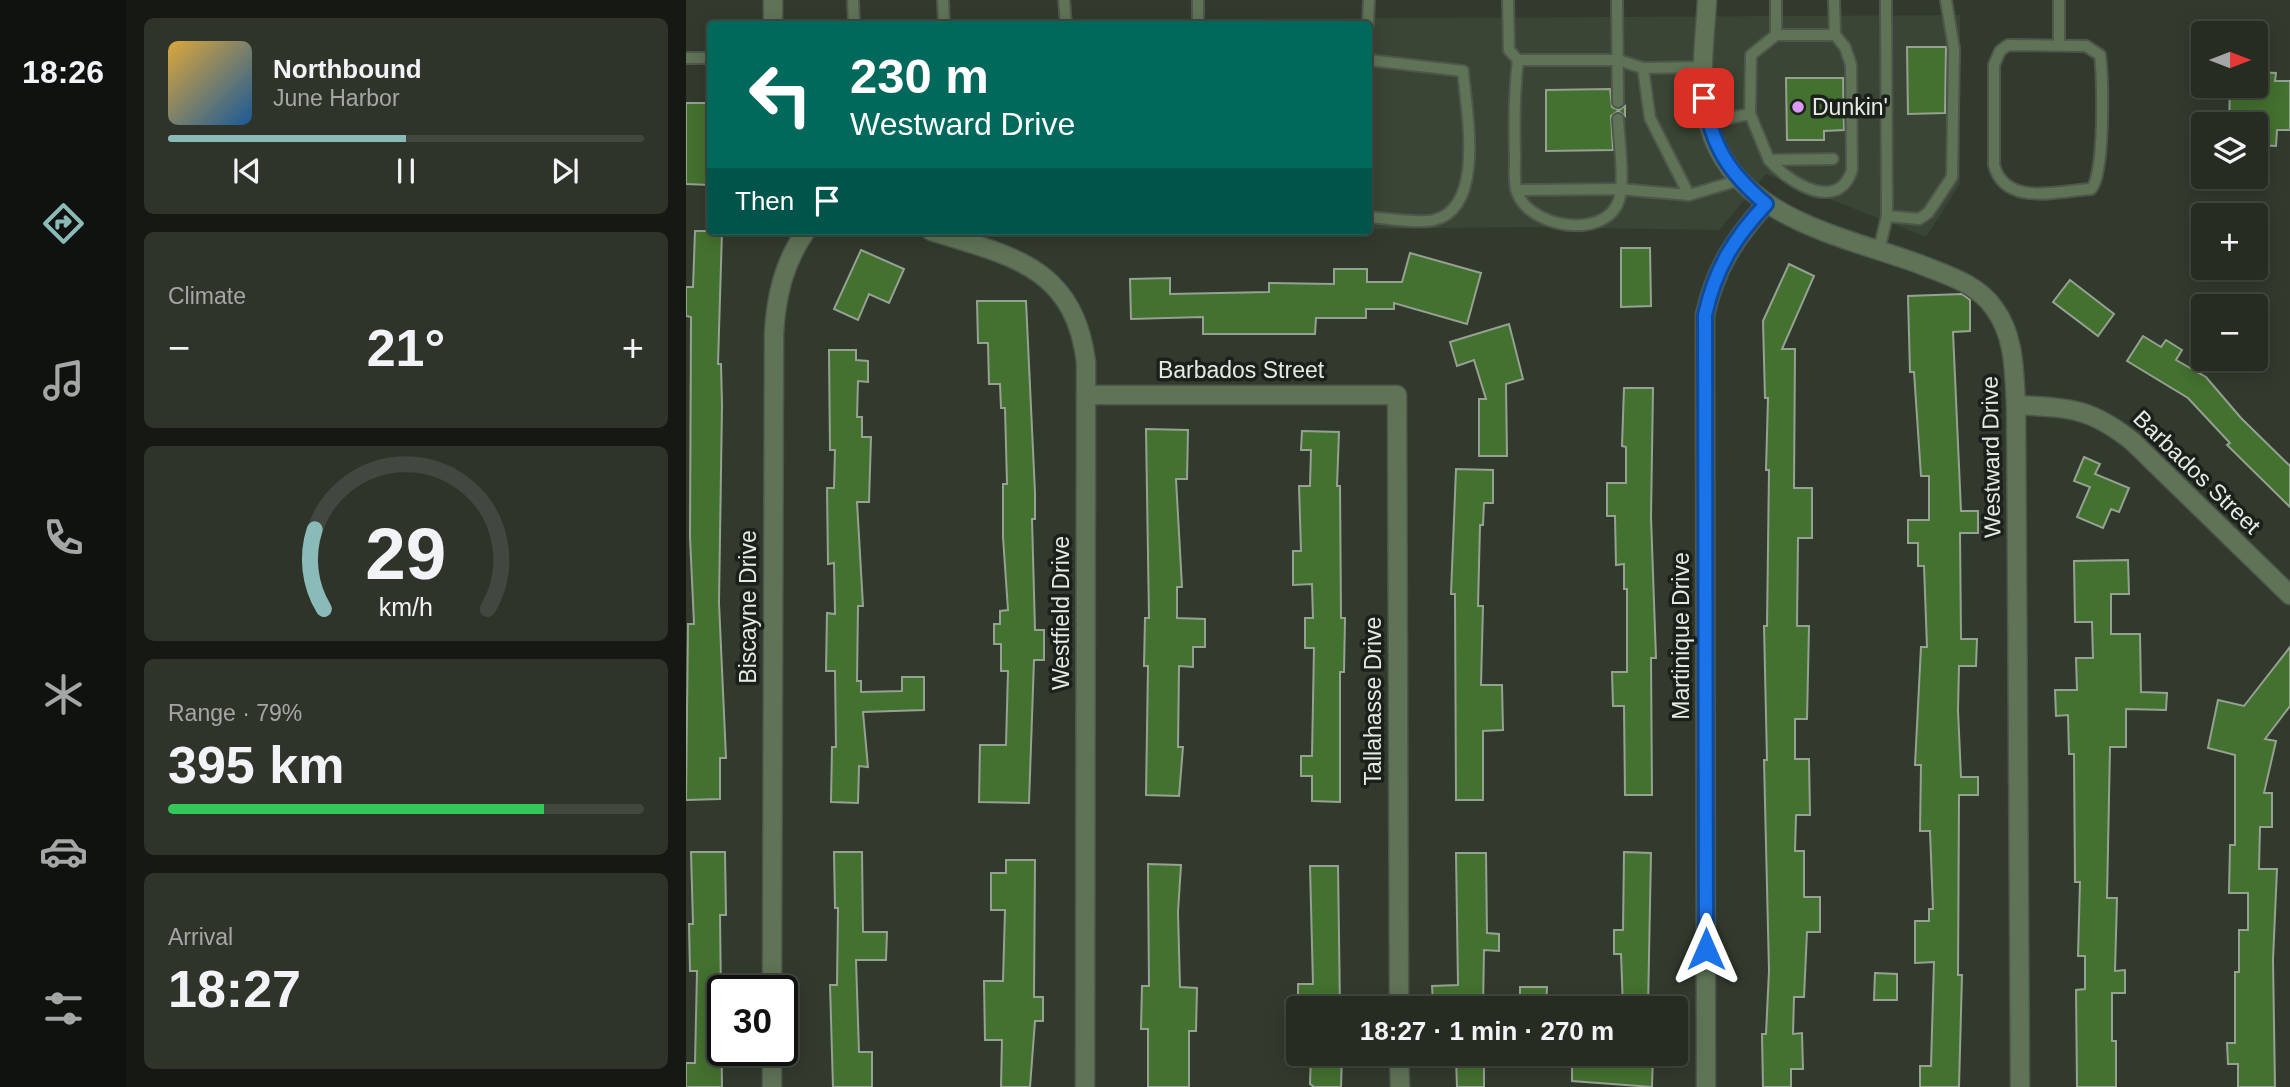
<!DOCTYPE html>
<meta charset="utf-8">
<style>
body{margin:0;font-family:Helvetica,sans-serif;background:#2e342a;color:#f1f3f6;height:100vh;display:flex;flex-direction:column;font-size:26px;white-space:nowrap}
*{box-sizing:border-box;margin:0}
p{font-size:23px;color:#a4a7a5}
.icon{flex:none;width:38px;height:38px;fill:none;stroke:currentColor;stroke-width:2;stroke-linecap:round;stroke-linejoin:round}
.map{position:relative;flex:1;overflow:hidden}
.sheet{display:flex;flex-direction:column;gap:18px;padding:18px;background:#151813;width:560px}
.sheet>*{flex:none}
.hud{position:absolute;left:21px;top:21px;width:665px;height:214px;border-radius:7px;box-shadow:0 4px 18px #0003,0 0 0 2px #424840;background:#00695c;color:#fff;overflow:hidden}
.needle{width:46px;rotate:90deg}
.controls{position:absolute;left:1505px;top:21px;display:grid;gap:14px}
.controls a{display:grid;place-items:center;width:77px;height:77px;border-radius:7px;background:#262c22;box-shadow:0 4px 18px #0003,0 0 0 2px #424840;font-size:35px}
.speed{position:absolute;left:21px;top:975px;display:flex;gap:14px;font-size:35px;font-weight:700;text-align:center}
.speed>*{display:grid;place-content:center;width:91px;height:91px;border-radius:50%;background:#262c22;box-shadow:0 4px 18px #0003,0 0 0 2px #424840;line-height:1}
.speed .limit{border:4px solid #111;border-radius:10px;background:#fff;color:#111}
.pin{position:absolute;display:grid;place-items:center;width:60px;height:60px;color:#fff;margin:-30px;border-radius:14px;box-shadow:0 4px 10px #0006}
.me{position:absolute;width:77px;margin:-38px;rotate:0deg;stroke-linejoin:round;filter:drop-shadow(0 0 5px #0008)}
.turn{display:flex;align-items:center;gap:24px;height:147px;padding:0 28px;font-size:32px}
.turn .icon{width:91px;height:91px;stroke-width:2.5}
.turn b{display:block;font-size:49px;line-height:60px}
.then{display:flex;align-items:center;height:66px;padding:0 28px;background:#0003;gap:14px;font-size:26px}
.big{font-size:52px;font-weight:600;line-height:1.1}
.sheet .tile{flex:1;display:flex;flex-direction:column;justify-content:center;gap:10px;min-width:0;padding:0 24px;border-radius:10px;background:#2e342a}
.sheet .dial{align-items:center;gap:0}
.dial svg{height:182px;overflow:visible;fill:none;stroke:#424840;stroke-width:7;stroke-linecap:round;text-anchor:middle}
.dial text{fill:#f1f3f6;stroke:none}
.song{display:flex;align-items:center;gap:21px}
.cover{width:84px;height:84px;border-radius:10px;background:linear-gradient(135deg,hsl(40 70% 55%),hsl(210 70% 35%))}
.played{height:7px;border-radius:4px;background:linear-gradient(90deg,#8bbbb9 50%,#424840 50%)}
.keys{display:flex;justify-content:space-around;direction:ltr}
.heat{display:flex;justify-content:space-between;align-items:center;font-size:38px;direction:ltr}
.charge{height:10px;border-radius:5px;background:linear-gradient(90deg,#34c759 79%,#424840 0)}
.trip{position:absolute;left:600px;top:996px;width:402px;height:70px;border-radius:7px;background:#262c22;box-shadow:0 4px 18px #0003,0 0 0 2px #424840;font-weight:600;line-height:70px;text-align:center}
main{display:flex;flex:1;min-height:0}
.tab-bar{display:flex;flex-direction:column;width:126px;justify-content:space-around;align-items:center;background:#0f120e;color:#a4a7a5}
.tab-bar .icon{width:49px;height:49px}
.tab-bar .current{color:#8bbbb9}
.tab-bar b{font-size:32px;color:#f1f3f6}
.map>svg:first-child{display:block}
.built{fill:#3a4535}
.building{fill:#43712f;stroke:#97a193;stroke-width:2}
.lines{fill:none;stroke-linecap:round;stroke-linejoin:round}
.lane-casing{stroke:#4f564b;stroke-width:14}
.street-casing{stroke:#4f564b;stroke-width:21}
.lane{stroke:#5f7357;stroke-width:10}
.street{stroke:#5f7357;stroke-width:18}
.route-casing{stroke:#114b97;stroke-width:18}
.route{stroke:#1a73e8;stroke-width:12}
.poi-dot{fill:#dc99f4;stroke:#1c201b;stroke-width:2.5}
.labels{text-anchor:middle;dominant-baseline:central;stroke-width:7;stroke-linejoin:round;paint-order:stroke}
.poi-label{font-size:23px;fill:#e5ebe3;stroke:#1c201b;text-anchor:start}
.street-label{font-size:23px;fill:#e5ebe3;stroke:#1c201b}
</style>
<main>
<nav class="tab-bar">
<b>18:26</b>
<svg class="icon current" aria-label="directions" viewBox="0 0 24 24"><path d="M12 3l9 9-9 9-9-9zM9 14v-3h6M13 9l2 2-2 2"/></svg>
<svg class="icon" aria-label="music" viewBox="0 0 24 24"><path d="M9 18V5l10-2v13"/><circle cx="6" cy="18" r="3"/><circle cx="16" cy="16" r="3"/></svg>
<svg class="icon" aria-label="phone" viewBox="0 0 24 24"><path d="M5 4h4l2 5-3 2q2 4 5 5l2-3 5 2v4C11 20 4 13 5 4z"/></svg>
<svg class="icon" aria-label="climate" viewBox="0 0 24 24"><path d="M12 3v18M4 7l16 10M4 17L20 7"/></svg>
<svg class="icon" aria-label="car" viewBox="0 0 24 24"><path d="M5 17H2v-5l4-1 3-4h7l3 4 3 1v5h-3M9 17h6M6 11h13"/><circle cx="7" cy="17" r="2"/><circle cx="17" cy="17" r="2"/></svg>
<svg class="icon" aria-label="filters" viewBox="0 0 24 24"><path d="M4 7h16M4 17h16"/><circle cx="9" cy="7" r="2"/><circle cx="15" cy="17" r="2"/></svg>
</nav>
<section class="sheet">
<div class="tile">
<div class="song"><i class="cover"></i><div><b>Northbound</b><p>June Harbor</p></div></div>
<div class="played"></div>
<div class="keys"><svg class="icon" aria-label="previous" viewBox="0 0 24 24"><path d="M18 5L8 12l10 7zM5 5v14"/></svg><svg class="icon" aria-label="pause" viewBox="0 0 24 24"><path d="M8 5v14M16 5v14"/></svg><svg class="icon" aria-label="next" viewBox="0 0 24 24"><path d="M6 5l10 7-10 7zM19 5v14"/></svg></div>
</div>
<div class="tile"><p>Climate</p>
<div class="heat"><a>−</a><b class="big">21°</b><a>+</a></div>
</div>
<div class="tile dial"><svg viewBox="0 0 100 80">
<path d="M14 69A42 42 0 1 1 86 69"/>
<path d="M14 69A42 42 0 0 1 10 34" stroke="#8bbbb9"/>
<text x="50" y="56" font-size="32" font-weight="700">29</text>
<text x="50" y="72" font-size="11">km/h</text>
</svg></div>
<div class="tile"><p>Range · 79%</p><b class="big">395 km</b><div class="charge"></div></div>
<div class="tile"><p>Arrival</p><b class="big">18:27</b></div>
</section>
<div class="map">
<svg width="1604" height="1087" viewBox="0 0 1604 1087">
<rect width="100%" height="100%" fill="#323a2e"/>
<g class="built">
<path d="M 1274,15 L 1274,184 L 1240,237 L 1080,174 L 1033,230 L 843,227 L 683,229 L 682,24 L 367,24 L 367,20 Z"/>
<path d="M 370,231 L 594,231 L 370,235 Z"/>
</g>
<g class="building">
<path d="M 1221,47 L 1260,47 L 1259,113 L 1222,114 Z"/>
<path d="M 1570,72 L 1590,73 L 1589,81 L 1604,81 L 1604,130 L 1591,130 L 1590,146 L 1570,145 L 1570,124 L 1543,124 L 1544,86 L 1570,86 Z"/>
<path d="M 1100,78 L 1157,78 L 1158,130 L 1138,131 L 1138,140 L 1101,140 Z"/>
<path d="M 924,89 L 926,107 L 933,110 L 939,106 L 939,116 L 932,111 L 925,116 L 927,150 L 860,151 L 860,90 Z"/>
<path d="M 0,103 L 24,103 L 24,185 L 0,184 Z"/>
<path d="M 9,231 L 36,231 L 32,364 L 35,364 L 36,405 L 33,603 L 40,758 L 34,758 L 34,799 L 0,800 L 2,624 L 8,624 L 4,537 L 5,317 L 0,316 L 0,287 L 7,287 Z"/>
<path d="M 935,248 L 964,248 L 965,306 L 935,307 Z"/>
<path d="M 175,250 L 218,269 L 203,303 L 183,294 L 172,320 L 148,309 Z"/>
<path d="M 724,253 L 795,273 L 781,324 L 708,303 L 708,309 L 680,309 L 680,318 L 630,318 L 629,334 L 517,334 L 517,317 L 445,319 L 444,279 L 484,278 L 484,294 L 583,292 L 583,283 L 648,284 L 648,269 L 681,269 L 681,282 L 716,282 Z"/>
<path d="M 1103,264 L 1128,276 L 1096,349 L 1109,349 L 1108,488 L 1126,488 L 1126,538 L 1112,538 L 1111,626 L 1123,626 L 1121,719 L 1109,719 L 1109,759 L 1123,759 L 1124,815 L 1110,815 L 1109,851 L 1118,851 L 1118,897 L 1134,897 L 1134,932 L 1121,932 L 1118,997 L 1108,997 L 1107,1034 L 1116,1033 L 1117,1069 L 1105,1069 L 1105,1087 L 1077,1087 L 1076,1034 L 1080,1034 L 1083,971 L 1078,760 L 1081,760 L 1078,626 L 1081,626 L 1083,470 L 1080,470 L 1082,398 L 1079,398 L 1077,321 Z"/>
<path d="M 1384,280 L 1428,314 L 1412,336 L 1367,302 Z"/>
<path d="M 1276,294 L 1284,300 L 1284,331 L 1267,332 L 1275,511 L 1292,511 L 1292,533 L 1274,533 L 1275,639 L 1291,639 L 1290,666 L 1273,666 L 1272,710 L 1275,777 L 1292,777 L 1292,795 L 1273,795 L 1272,975 L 1276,975 L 1273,1087 L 1234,1087 L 1234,1066 L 1245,1066 L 1248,962 L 1229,963 L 1229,921 L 1243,921 L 1243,909 L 1247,909 L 1244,831 L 1234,831 L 1235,765 L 1229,765 L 1235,647 L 1241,647 L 1238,566 L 1232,566 L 1232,543 L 1222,543 L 1222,520 L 1243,520 L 1243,476 L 1235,476 L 1228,372 L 1224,372 L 1222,296 Z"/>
<path d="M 291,301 L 340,301 L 349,493 L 349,519 L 346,519 L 349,630 L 358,630 L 358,660 L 348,660 L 343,803 L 293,802 L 294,745 L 320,745 L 322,671 L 315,671 L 315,644 L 308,644 L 308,624 L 314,624 L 314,611 L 322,610 L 317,537 L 317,484 L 321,484 L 319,408 L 315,408 L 314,384 L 303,384 L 302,343 L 292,343 Z"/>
<path d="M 823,324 L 837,379 L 820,384 L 821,456 L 793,456 L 793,399 L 800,399 L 788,360 L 771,366 L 764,342 Z"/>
<path d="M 1457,336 L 1475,347 L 1480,340 L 1496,350 L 1490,360 L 1520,377 L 1555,418 L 1604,466 L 1604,507 L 1541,445 L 1544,443 L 1502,398 L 1441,361 Z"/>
<path d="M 143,350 L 170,350 L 170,360 L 182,361 L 182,382 L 172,381 L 171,417 L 176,417 L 176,437 L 185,437 L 183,502 L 171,502 L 177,606 L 172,606 L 171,681 L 175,681 L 175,692 L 216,691 L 216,677 L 238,677 L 238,710 L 177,712 L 182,767 L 173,766 L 172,803 L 145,802 L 146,747 L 150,747 L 149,671 L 140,671 L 141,613 L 149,614 L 148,563 L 142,564 L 141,488 L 148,488 L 149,450 L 144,450 Z"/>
<path d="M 938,388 L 967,388 L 965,517 L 970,658 L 965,658 L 966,795 L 939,795 L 938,706 L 927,706 L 926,672 L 941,672 L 941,589 L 938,589 L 938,564 L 930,565 L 929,516 L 921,516 L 921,483 L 940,483 L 940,447 L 936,446 Z"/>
<path d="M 460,429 L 502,430 L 501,479 L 490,479 L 496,587 L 491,587 L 491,618 L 519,619 L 519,647 L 507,647 L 507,667 L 493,666 L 492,747 L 497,747 L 493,796 L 460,795 L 462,666 L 458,666 L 459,618 L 463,618 Z"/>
<path d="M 616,431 L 653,432 L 651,486 L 654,486 L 655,618 L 659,618 L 658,672 L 654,672 L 654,802 L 626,801 L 626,776 L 615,776 L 615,756 L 626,756 L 628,648 L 619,648 L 619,618 L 627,618 L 626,584 L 607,585 L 607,551 L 615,551 L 613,486 L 624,486 L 625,450 L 615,450 Z"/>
<path d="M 1398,457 L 1414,464 L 1409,474 L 1443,488 L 1433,512 L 1425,509 L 1417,528 L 1391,517 L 1404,487 L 1388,481 Z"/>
<path d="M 770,469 L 807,470 L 807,503 L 798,503 L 797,525 L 794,525 L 792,606 L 797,606 L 795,685 L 816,685 L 817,730 L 797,731 L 797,800 L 770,800 L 769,594 L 765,594 Z"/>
<path d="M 1442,560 L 1443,594 L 1425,594 L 1425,634 L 1454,634 L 1455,692 L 1481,693 L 1480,710 L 1440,709 L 1440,747 L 1424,747 L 1421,898 L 1431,898 L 1429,971 L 1439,970 L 1439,993 L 1426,993 L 1426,1041 L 1430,1041 L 1430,1087 L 1391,1087 L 1390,990 L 1399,989 L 1399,956 L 1392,956 L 1394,882 L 1389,882 L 1388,754 L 1383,754 L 1382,715 L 1370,716 L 1369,690 L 1391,690 L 1390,658 L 1407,658 L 1406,622 L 1389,622 L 1388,561 Z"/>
<path d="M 1604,647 L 1604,706 L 1579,739 L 1590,741 L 1578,793 L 1586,793 L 1586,827 L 1574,827 L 1573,869 L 1591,869 L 1587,960 L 1589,1087 L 1552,1087 L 1552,1064 L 1542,1064 L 1541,1043 L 1549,1043 L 1549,972 L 1553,972 L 1553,930 L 1562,930 L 1562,893 L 1543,893 L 1544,845 L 1549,845 L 1549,755 L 1522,748 L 1532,700 L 1558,706 Z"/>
<path d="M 5,852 L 39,852 L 40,915 L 34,915 L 36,1087 L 0,1087 L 0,1063 L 9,1063 L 11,971 L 4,971 L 3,924 L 7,924 Z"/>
<path d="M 148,852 L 176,852 L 177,932 L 201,932 L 200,960 L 170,960 L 173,1052 L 186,1052 L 186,1087 L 147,1087 L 144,985 L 151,985 L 152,908 L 149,908 Z"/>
<path d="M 938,852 L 965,853 L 962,1008 L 937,1008 L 935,954 L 928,954 L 928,930 L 937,930 Z"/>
<path d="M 770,853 L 800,853 L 801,933 L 813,934 L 813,951 L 798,950 L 797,1008 L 767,1008 L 767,1003 L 747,1003 L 746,986 L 772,985 Z"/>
<path d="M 320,860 L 349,860 L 348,997 L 357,997 L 357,1021 L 349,1021 L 344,1087 L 315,1087 L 316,1040 L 299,1040 L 298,981 L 317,981 L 319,910 L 305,910 L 305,873 L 320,873 Z"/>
<path d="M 462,864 L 495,865 L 492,912 L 494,987 L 511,988 L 510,1031 L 503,1031 L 503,1087 L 462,1087 L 462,1029 L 455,1029 L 456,986 L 463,986 Z"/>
<path d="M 624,866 L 652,866 L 654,1008 L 612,1008 L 612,984 L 627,984 Z"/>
<path d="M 1189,973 L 1211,974 L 1211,1000 L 1188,1000 Z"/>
<path d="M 834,987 L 861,987 L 860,1008 L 834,1008 Z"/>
<path d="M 625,1054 L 656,1054 L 655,1087 L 628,1087 L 624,1084 Z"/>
<path d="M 936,1054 L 967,1054 L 966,1087 L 886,1081 L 886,1063 L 936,1065 Z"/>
<path d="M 770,1059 L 798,1059 L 798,1087 L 771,1087 Z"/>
</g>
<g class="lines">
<g class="lane-casing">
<g id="lane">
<path d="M 167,0 L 168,24"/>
<path d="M 257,0 L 258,24"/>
<path d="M 378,0 L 380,24"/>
<path d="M 512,0 L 512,24"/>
<path d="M 822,0 L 823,50 L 832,60 L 932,60 L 957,68 L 1017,67"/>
<path d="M 931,0 L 932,102"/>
<path d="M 1090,0 L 1090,35 L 1149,35 L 1148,0"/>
<path d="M 682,24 L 683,0"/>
<path d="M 1322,45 L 1400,46 L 1414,55 C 1417,77 1419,175 1405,189 C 1372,191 1319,207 1308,165 L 1308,65 L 1314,51 Z"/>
<path d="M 1373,45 L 1373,0"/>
<path d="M 0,58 L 24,58"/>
<path d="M 682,60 L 777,71 C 780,110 800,208 748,220 C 732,224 700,218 682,217"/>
<path d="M 832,60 C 828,93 828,124 829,157 C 829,167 828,179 830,189 C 839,228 920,241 933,200 C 939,180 933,141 932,119"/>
<path d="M 957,68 L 964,118 L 1003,195"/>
<path d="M 1064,114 L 1083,160 L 1147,159"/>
<path d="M 1022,122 L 1064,114 L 1065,55 L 1090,35"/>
<path d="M 1083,160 C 1102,182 1152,214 1166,170 L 1165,65 L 1159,47 L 1149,35"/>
<path d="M 830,190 L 933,189 L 1003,195 L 1054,180"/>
<path d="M 1201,216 L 1233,219 L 1242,213 L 1266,177 L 1268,49 L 1260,0"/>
<path d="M 1193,250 L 1201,216 L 1200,0"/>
</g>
</g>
<g class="street-casing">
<g id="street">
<path d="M 1021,0 C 1019,40 1012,82 1022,122 C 1047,221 1161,236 1241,267 C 1266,277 1292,285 1308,308 C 1329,336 1328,372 1330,405 L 1334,1087"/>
<path d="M 87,24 L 87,0"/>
<path d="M 245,231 C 325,256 388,266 400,362 L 399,1087"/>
<path d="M 400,395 L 711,395 L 713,1008"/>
<path d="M 1330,405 C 1383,408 1403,407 1446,441 L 1604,595"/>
<path d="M 86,990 L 88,334 C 90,296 98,262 120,231"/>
<path d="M 86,1050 L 86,1087"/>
<path d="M 713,1054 L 714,1087"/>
<path d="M 1020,1087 L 1019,315 C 1029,269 1049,238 1080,204"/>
</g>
</g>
<use href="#lane" class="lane"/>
<use href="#street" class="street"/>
</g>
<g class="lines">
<g class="route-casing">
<path id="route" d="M 1018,98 C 1026,146 1042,172 1080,204 C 1048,238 1029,269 1019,315 L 1020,949"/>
</g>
<use href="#route" class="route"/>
</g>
<circle class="poi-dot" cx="1112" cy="107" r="7"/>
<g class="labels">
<g class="poi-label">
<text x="1126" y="107">Dunkin'</text>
</g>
<g class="street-label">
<text x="555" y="370">Barbados Street</text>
<text transform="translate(1305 457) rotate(-91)">Westward Drive</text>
<text transform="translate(1511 472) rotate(44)">Barbados Street</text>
<text transform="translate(62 607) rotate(-90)">Biscayne Drive</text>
<text transform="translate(375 613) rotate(-90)">Westfield Drive</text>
<text transform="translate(995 636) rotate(-90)">Martinique Drive</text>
<text transform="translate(687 701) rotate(-90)">Tallahasse Drive</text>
</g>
</g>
</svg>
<div class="controls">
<a><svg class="needle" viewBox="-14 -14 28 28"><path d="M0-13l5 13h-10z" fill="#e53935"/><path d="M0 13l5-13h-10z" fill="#a4a7a5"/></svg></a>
<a><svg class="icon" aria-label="layers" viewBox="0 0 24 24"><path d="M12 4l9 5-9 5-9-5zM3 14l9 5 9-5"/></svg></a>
<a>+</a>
<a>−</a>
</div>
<div class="speed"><div class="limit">30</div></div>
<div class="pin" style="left:1018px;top:98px;background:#d93025"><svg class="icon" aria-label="arrive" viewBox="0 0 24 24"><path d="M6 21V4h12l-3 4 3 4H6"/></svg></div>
<svg class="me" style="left:1020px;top:949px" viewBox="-20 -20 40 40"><path d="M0-17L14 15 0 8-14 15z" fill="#1a73e8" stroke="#fff" stroke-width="4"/></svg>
<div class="trip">18:27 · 1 min · 270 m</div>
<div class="hud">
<div class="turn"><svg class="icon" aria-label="left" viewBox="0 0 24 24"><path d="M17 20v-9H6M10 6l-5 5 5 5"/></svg><div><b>230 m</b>Westward Drive</div></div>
<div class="then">Then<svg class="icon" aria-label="arrive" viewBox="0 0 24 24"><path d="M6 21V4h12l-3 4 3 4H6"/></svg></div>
</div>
</div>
</main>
